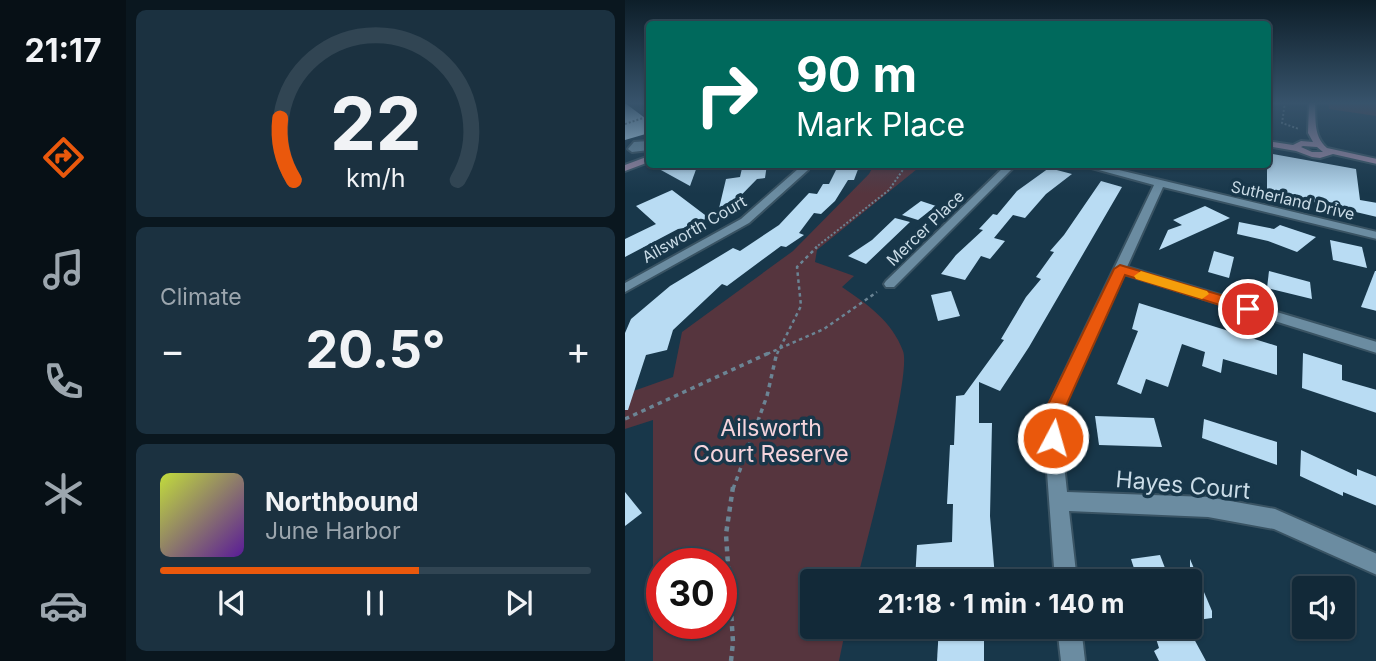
<!DOCTYPE html>
<meta charset="utf-8">
<style>
body{margin:0;font-family:Inter,sans-serif;background:#1b3140;color:#f1f3f6;height:100vh;display:flex;flex-direction:column;font-size:26px;white-space:nowrap}
*{box-sizing:border-box;margin:0}
p{font-size:23px;color:#9ca6ae}
.icon{flex:none;width:38px;height:38px;fill:none;stroke:currentColor;stroke-width:2;stroke-linecap:round;stroke-linejoin:round}
.map{position:relative;flex:1;overflow:hidden}
.sheet{display:flex;flex-direction:column;gap:10px;padding:10px;background:#0a171f;width:499px}
.sheet>*{flex:none}
.hud{position:absolute;left:21px;top:21px;width:625px;height:147px;border-radius:7px;box-shadow:0 2px 5px #0004,0 0 0 2px #314553;background:#00695c;color:#fff;overflow:hidden}
.tools{position:absolute;left:667px;top:576px;display:grid;gap:14px}
.tools a{display:grid;place-items:center;width:63px;height:63px;border-radius:7px;background:#122938;box-shadow:0 2px 5px #0004,0 0 0 2px #314553;font-size:35px}
.speed{position:absolute;left:21px;top:548px;display:flex;gap:14px;font-size:35px;font-weight:700;text-align:center}
.speed>*{display:grid;place-content:center;width:91px;height:91px;border-radius:50%;background:#122938;box-shadow:0 2px 5px #0004,0 0 0 2px #314553;line-height:1}
.speed .limit{border:10px solid #d22;background:#fff;color:#111}
.pin{position:absolute;display:grid;place-items:center;width:60px;height:60px;color:#fff;margin:-30px;border:4px solid #fff;border-radius:50%;box-shadow:0 2px 7px #0007}
.me{position:absolute;width:77px;margin:-38px;rotate:6deg;stroke-linejoin:round;filter:drop-shadow(0 0 5px #0008)}
.turn{display:flex;align-items:center;gap:24px;height:147px;padding:0 35px;font-size:32px}
.turn .icon{width:91px;height:91px;stroke-width:2.5}
.turn b{display:block;font-size:49px;line-height:60px}
.big{font-size:52px;font-weight:700;line-height:1.1}
.sheet .tile{flex:1;display:flex;flex-direction:column;justify-content:center;gap:10px;min-width:0;padding:0 24px;border-radius:10px;background:#1b3140}
.sheet .dial{align-items:center;gap:0}
.dial svg{height:182px;overflow:visible;fill:none;stroke:#314553;stroke-width:7;stroke-linecap:round;text-anchor:middle}
.dial text{fill:#f1f3f6;stroke:none}
.song{display:flex;align-items:center;gap:21px}
.cover{width:84px;height:84px;border-radius:10px;background:linear-gradient(135deg,hsl(70 70% 55%),hsl(270 70% 35%))}
.played{height:7px;border-radius:4px;background:linear-gradient(90deg,#ea580c 60%,#314553 60%)}
.keys{display:flex;justify-content:space-around;direction:ltr}
.heat{display:flex;justify-content:space-between;align-items:center;font-size:38px;direction:ltr}
.trip{position:absolute;left:175px;top:569px;width:402px;height:70px;border-radius:7px;background:#122938;box-shadow:0 2px 5px #0004,0 0 0 2px #314553;font-weight:700;line-height:70px;text-align:center}
main{display:flex;flex:1;min-height:0}
.dock{display:flex;flex-direction:column;width:126px;justify-content:space-around;align-items:center;background:#071016;color:#9ca6ae}
.dock .icon{width:49px;height:49px}
.dock .current{color:#ea580c}
.dock b{font-size:32px;color:#f1f3f6}
.map>svg:first-child{display:block}
.green{fill:#56353e;fill-rule:evenodd}
.building{fill:#b9dcf3}
.lines{fill:none;stroke-linecap:round;stroke-linejoin:round}
.street-casing{stroke:#395363;stroke-width:4}
.secondary-casing{stroke:#395363;stroke-width:4}
.path-far3{stroke:#6b8494;stroke-width:2;stroke-dasharray:2 2;stroke-linecap:butt}
.path-far2{stroke:#6b8494;stroke-width:2.5;stroke-dasharray:3.5 3.5;stroke-linecap:butt}
.path-far1{stroke:#6b8494;stroke-width:3.5;stroke-dasharray:4.5 4.5;stroke-linecap:butt}
.path{stroke:#6b8494;stroke-width:4.5;stroke-dasharray:5 5;stroke-linecap:butt}
.street{fill:#6b8ca1;fill-rule:evenodd}
.secondary{fill:#9685a1;fill-rule:evenodd}
.route{fill:#ea580c;stroke:#983908;stroke-width:2}
.slow{fill:#f59e0b}
.labels{text-anchor:middle;dominant-baseline:central;stroke-width:7;stroke-linejoin:round;paint-order:stroke}
.far-street-label{font-size:16px;fill:#cadce7;stroke:#18374a}
.near-park-label{font-size:23px;fill:#f5d4dc;stroke:#18374a}
.near-street-label{font-size:23px;fill:#cadce7;stroke:#18374a}
</style>
<main>
<nav class="dock">
<b>21:17</b>
<svg class="icon current" aria-label="directions" viewBox="0 0 24 24"><path d="M12 3l9 9-9 9-9-9zM9 14v-3h6M13 9l2 2-2 2"/></svg>
<svg class="icon" aria-label="music" viewBox="0 0 24 24"><path d="M9 18V5l10-2v13"/><circle cx="6" cy="18" r="3"/><circle cx="16" cy="16" r="3"/></svg>
<svg class="icon" aria-label="phone" viewBox="0 0 24 24"><path d="M5 4h4l2 5-3 2q2 4 5 5l2-3 5 2v4C11 20 4 13 5 4z"/></svg>
<svg class="icon" aria-label="climate" viewBox="0 0 24 24"><path d="M12 3v18M4 7l16 10M4 17L20 7"/></svg>
<svg class="icon" aria-label="car" viewBox="0 0 24 24"><path d="M5 17H2v-5l4-1 3-4h7l3 4 3 1v5h-3M9 17h6M6 11h13"/><circle cx="7" cy="17" r="2"/><circle cx="17" cy="17" r="2"/></svg>
</nav>
<section class="sheet">
<div class="tile dial"><svg viewBox="0 0 100 80">
<path d="M14 69A42 42 0 1 1 86 69"/>
<path d="M14 69A42 42 0 0 1 8 42" stroke="#ea580c"/>
<text x="50" y="56" font-size="32" font-weight="700">22</text>
<text x="50" y="72" font-size="11">km/h</text>
</svg></div>
<div class="tile"><p>Climate</p>
<div class="heat"><a>−</a><b class="big">20.5°</b><a>+</a></div>
</div>
<div class="tile">
<div class="song"><i class="cover"></i><div><b>Northbound</b><p>June Harbor</p></div></div>
<div class="played"></div>
<div class="keys"><svg class="icon" aria-label="previous" viewBox="0 0 24 24"><path d="M18 5L8 12l10 7zM5 5v14"/></svg><svg class="icon" aria-label="pause" viewBox="0 0 24 24"><path d="M8 5v14M16 5v14"/></svg><svg class="icon" aria-label="next" viewBox="0 0 24 24"><path d="M6 5l10 7-10 7zM19 5v14"/></svg></div>
</div>
</section>
<div class="map">
<svg width="752" height="661" viewBox="0 0 752 661">
<rect width="100%" height="100%" fill="#18374a"/>
<g class="green">
<path d="M 703,102 L 751,102 L 751,116 L 704,109 Z"/>
<path d="M 249,165 L 297,165 L 192,250 L 190,262 L 229,276 L 217,287 C 242,304 267,321 278,351 C 287,374 240,546 232,581 L 187,581 L 187,626 L 221,627 L 214,661 L 28,661 L 28,420 L 0,429 L 0,394 L 48,377 L 57,332 L 168,251 L 244,174 ZM 37,564 L 96,564 L 96,623 L 37,623 Z"/>
</g>
<g class="building">
<path d="M 0,103 L 24,121 L 24,133 L 0,140 Z"/>
<path d="M 642,153 L 731,169 L 735,200 L 752,203 L 752,217 L 642,191 Z"/>
<path d="M 25,164 L 73,164 L 65,186 Z"/>
<path d="M 118,164 L 142,164 L 140,178 L 132,179 L 91,221 L 101,179 L 115,177 Z"/>
<path d="M 214,164 L 235,164 L 229,180 L 223,180 L 210,201 L 196,214 L 189,213 L 174,233 L 179,235 L 161,247 L 156,246 L 102,286 L 97,284 L 48,330 L 42,350 L 21,355 L 3,410 L 0,410 L 0,333 L 6,319 L 45,286 L 108,248 L 115,251 L 154,225 L 184,193 L 192,194 L 198,184 L 204,184 Z"/>
<path d="M 424,168 L 447,174 L 421,194 L 400,218 L 388,215 L 369,238 L 380,241 L 365,259 L 356,256 L 340,280 L 316,274 L 331,255 L 358,230 L 354,229 L 368,214 L 372,215 L 392,191 Z"/>
<path d="M 476,181 L 497,187 L 404,347 L 375,391 L 354,382 L 354,423 L 367,423 L 365,516 L 370,578 L 290,581 L 292,545 L 327,542 L 328,504 L 322,504 L 325,445 L 329,445 L 331,396 L 339,395 L 379,340 L 376,339 L 401,297 L 416,279 L 411,277 L 429,252 L 425,251 L 439,235 Z"/>
<path d="M 47,190 L 84,218 L 68,223 L 70,226 L 53,229 L 0,257 L 0,239 L 31,224 L 11,206 Z"/>
<path d="M 296,201 L 311,206 L 293,220 L 277,215 Z"/>
<path d="M 580,206 L 605,218 L 534,250 L 543,230 L 557,225 L 548,220 Z"/>
<path d="M 270,218 L 285,222 L 241,264 L 223,256 L 247,240 Z"/>
<path d="M 614,222 L 649,229 L 655,225 L 691,237 L 672,252 L 643,241 L 612,234 Z"/>
<path d="M 705,240 L 737,247 L 742,268 L 708,260 Z"/>
<path d="M 589,251 L 609,257 L 604,278 L 583,272 Z"/>
<path d="M 644,271 L 685,282 L 687,299 L 642,288 Z"/>
<path d="M 750,271 L 752,271 L 752,311 L 736,307 Z"/>
<path d="M 326,291 L 335,316 L 313,321 L 306,295 Z"/>
<path d="M 514,303 L 652,346 L 652,375 L 598,359 L 596,373 L 577,366 L 580,352 L 557,344 L 543,387 L 521,379 L 516,394 L 492,384 L 513,331 L 507,329 Z"/>
<path d="M 678,353 L 717,365 L 717,380 L 752,390 L 752,413 L 677,388 Z"/>
<path d="M 470,416 L 529,418 L 537,447 L 474,445 Z"/>
<path d="M 579,419 L 652,442 L 652,465 L 577,438 Z"/>
<path d="M 676,450 L 732,476 L 732,469 L 752,477 L 752,506 L 718,492 L 718,496 L 675,476 Z"/>
<path d="M 0,492 L 17,513 L 0,526 Z"/>
<path d="M 535,555 L 545,581 L 513,581 L 506,559 Z"/>
<path d="M 565,559 L 587,611 L 587,618 L 565,621 Z"/>
<path d="M 314,626 L 359,626 L 359,661 L 312,661 Z"/>
<path d="M 527,626 L 562,626 L 581,661 L 534,661 L 529,651 L 534,648 Z"/>
</g>
<g class="lines">
<g class="street-casing">
<g id="street">
<path d="M 24,141 L 24,150 L 7,152 L 3,149 L 9,142 Z"/>
<path d="M 171,164 L 180,164 L 183,170 L 124,223 L 0,292 L 0,283 L 116,219 L 173,169 Z"/>
<path d="M 382,164 L 392,164 L 269,287 L 261,287 L 259,284 L 261,281 Z"/>
<path d="M 452,164 L 469,164 L 752,232 L 752,239 L 538,187 L 502,267 L 752,342 L 752,353 L 499,274 L 434,417 L 442,492 L 583,497 L 650,509 L 752,554 L 752,575 L 649,529 L 583,517 L 444,511 L 452,581 L 430,581 L 418,417 L 529,185 Z"/>
<path d="M 432,626 L 456,626 L 460,661 L 436,661 Z"/>
</g>
</g>
<g class="secondary-casing">
<g id="secondary">
<path d="M 684,102 L 690,102 C 691,119 688,136 702,148 L 752,159 L 752,164 L 708,154 L 695,158 L 687,157 L 671,151 L 642,146 L 642,141 L 668,145 L 676,141 L 688,142 L 683,133 ZM 678,146 L 692,147 L 698,152 L 687,152 L 676,147 Z"/>
<path d="M 24,156 L 24,162 L 0,171 L 0,165 Z"/>
</g>
</g>
<g class="path-far3">
<path d="M 660,102 L 657,123 L 674,129"/>
<path d="M 0,124 L 24,116"/>
<path d="M 190,248 L 264,190 L 282,164"/>
</g>
<g class="path-far2">
<path d="M 142,354 L 199,329 L 252,292"/>
<path d="M 152,354 L 176,306 L 172,267 L 192,247"/>
</g>
<g class="path-far1">
<path d="M 0,419 L 146,352"/>
<path d="M 108,489 L 142,396 L 152,352"/>
</g>
<path class="path" d="M 106,661 L 108,642 L 101,534 L 108,487"/>
<use href="#street" class="street"/>
<use href="#secondary" class="secondary"/>
</g>
<linearGradient id="sky" x2="0" y2="1"><stop stop-color="#0d1e29"/><stop offset="0.53" stop-color="#37536b"/><stop offset="1" stop-color="#37536b" stop-opacity="0"/></linearGradient>
<rect width="752" height="194" fill="url(#sky)"/>
<path class="route" d="M 495,265 L 629,305 L 631,309 L 623,314 L 500,275 L 436,417 L 438,438 L 435,444 L 428,447 L 421,444 L 417,417 L 489,269 Z"/>
<path class="slow" d="M 516,271 L 582,291 L 584,294 L 577,299 L 511,279 L 509,276 Z"/>
<g class="labels">
<g class="far-street-label">
<text transform="translate(668 200) rotate(13)">Sutherland Drive</text>
<text transform="translate(300 228) rotate(-44)">Mercer Place</text>
<text transform="translate(69 229) rotate(-30)">Ailsworth Court</text>
</g>
<g class="near-park-label">
<text x="146" y="428">Ailsworth<tspan x="146" dy="26">Court Reserve</tspan></text>
</g>
<g class="near-street-label">
<text transform="translate(558 485) rotate(5)">Hayes Court</text>
</g>
</g>
</svg>
<div class="tools">
<a><svg class="icon" aria-label="sound" viewBox="0 0 24 24"><path d="M4 9h4l5-4v14l-5-4H4zM17 9q2 3 0 6"/></svg></a>
</div>
<div class="speed"><div class="limit">30</div></div>
<div class="pin" style="left:623px;top:309px;background:#d93025"><svg class="icon" aria-label="arrive" viewBox="0 0 24 24"><path d="M6 21V4h12l-3 4 3 4H6"/></svg></div>
<svg class="me" style="left:428px;top:438px" viewBox="-20 -20 40 40"><circle r="17" fill="#ea580c" stroke="#fff" stroke-width="3"/><path d="M0-11L8 9 0 5-8 9z" fill="#fff"/></svg>
<div class="trip">21:18 · 1 min · 140 m</div>
<div class="hud">
<div class="turn"><svg class="icon" aria-label="right" viewBox="0 0 24 24"><path d="M7 20v-9h11M14 6l5 5-5 5"/></svg><div><b>90 m</b>Mark Place</div></div>
</div>
</div>
</main>
